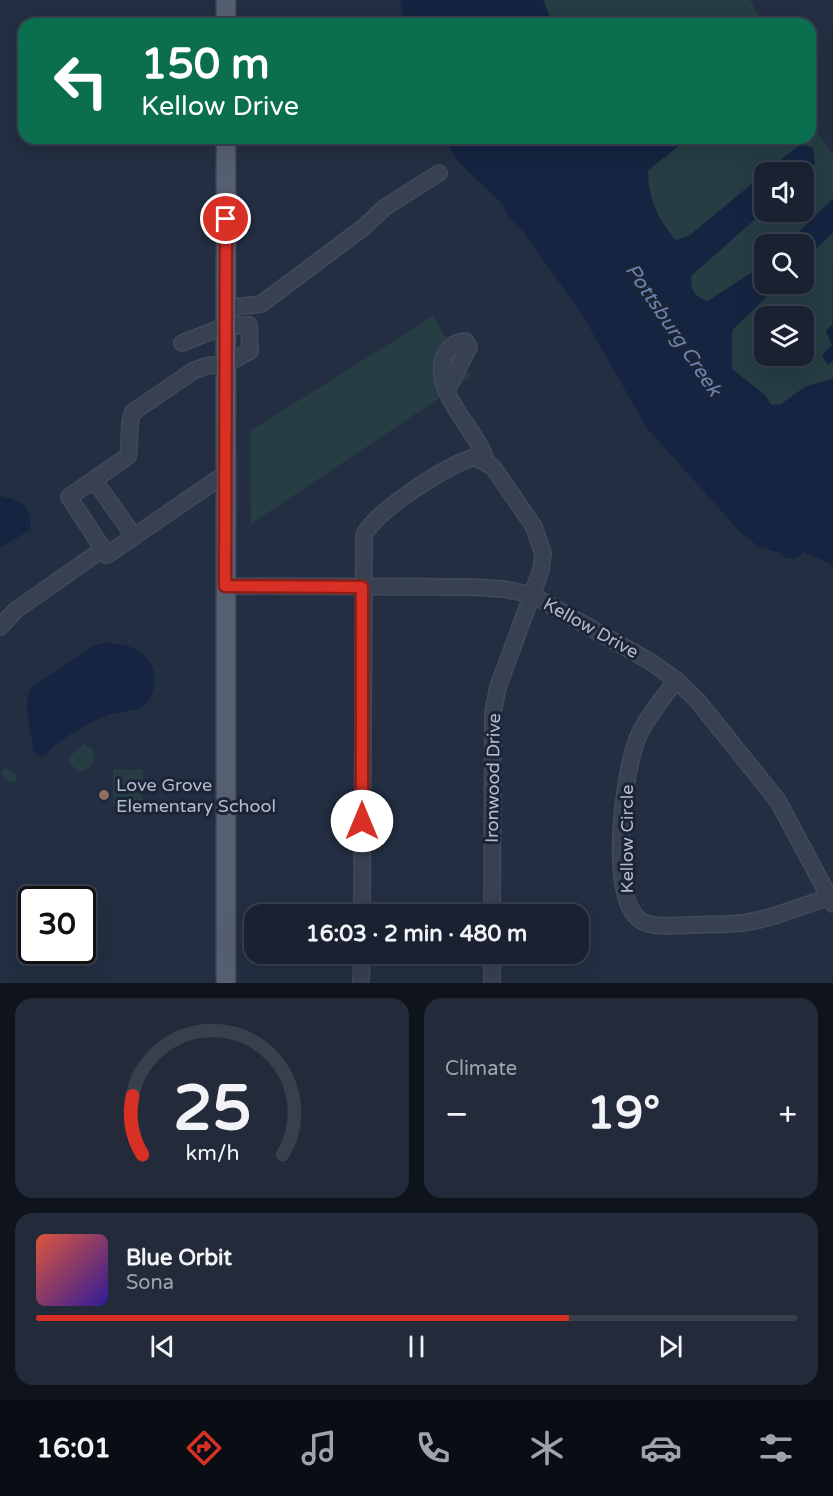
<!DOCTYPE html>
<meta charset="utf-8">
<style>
body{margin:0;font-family:"Varela Round",sans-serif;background:#232a3a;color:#f1f3f6;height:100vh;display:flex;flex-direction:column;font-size:22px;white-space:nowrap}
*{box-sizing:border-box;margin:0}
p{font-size:20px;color:#9fa4ac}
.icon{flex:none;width:33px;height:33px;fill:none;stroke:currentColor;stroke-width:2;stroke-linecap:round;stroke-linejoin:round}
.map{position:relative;height:983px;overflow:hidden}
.details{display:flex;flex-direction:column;gap:15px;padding:15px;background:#0e131c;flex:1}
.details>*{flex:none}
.top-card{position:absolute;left:18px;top:18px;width:798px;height:126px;border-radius:18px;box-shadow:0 6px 24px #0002,0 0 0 2px #383f4d;background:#0b6e4f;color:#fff;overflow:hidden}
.buttons{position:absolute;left:754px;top:162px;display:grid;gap:12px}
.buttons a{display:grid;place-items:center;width:60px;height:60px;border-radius:12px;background:#1a2232;box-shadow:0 6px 24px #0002,0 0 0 2px #383f4d;font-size:30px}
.speed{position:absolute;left:18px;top:886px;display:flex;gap:12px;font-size:30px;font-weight:700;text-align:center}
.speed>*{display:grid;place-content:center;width:78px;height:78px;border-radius:50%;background:#1a2232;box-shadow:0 6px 24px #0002,0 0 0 2px #383f4d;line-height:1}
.speed .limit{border:3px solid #111;border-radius:9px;background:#fff;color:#111}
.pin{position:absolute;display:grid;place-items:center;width:51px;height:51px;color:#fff;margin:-26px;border:3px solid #fff;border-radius:50%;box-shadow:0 2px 6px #0007}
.me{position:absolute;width:66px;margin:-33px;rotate:0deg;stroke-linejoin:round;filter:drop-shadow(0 0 4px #0008)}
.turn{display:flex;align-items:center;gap:21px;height:126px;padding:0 24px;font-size:27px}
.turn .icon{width:78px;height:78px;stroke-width:2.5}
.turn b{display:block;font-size:42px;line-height:51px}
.big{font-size:45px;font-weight:700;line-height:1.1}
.details .card{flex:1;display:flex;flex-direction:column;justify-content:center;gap:9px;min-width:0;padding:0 21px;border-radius:18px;background:#232a3a}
.details .dial{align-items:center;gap:0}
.dial svg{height:156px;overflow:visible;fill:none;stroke:#383f4d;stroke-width:7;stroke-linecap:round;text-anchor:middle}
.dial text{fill:#f1f3f6;stroke:none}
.song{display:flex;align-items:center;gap:18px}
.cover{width:72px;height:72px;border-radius:9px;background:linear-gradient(135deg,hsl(10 70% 55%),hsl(250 70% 35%))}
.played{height:6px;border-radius:3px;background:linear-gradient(90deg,#d93025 70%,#383f4d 70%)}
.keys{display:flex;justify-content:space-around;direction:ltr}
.heat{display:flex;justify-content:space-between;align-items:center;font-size:33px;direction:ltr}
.details .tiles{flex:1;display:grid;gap:15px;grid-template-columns:1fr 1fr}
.card:last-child{grid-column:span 2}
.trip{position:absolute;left:244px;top:904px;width:345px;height:60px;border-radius:18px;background:#1a2232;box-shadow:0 6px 24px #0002,0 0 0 2px #383f4d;font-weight:700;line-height:60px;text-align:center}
.dock{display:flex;height:96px;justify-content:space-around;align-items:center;background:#0a0e14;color:#9fa4ac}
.dock .icon{width:42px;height:42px}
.dock .active{color:#d93025}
.dock b{font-size:27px;color:#f1f3f6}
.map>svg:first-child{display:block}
.green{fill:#253d43;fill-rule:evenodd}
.water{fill:#152441}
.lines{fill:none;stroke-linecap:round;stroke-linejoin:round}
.minor-casing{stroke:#414a5b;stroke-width:18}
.major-casing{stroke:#414a5b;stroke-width:21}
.minor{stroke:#384151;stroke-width:15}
.major{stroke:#565f72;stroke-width:18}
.route-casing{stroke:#8d1f18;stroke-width:15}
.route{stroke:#d93025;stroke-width:10}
.education-dot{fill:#8d6e63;stroke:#1c2537;stroke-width:2}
.labels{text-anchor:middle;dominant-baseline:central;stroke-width:6;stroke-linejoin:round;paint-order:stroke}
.street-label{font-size:18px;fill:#b4bccc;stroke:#1c2537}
.poi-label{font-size:18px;fill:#b4bccc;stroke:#1c2537;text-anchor:start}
.water-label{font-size:20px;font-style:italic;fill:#6b83ae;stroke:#1c2537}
</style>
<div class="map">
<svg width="833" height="983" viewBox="0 0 833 983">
<rect width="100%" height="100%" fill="#232e42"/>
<g class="green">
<path d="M 543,0 L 750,0 L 764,24 L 553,24 Z"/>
<path d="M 810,129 L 817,131 L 833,155 L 833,199 L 786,244 L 765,244 L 765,264 L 762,267 L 707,301 C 694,297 691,291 691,276 L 765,210 L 804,212 L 804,175 L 815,163 L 800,144 L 689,236 L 675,240 C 658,217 648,200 648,170 L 689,138 L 802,140 L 810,138 Z"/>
<path d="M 833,233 L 832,345 L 828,365 L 833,361 L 833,379 L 805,387 L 781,404 L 771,406 L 765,395 L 732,369 L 732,330 L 780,284 L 804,284 L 804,260 ZM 765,316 L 804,316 L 804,356 L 765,356 Z"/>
<path d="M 433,316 L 471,377 L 251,524 L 250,431 Z"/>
<path d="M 84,744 L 93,749 C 97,760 90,770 79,773 L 70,763 L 69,757 Z"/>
<path d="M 6,767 L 17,776 L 16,781 L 10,783 L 0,773 Z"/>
<path d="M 113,769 L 143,770 L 142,807 L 113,807 Z"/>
</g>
<g class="water">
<path d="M 400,0 L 543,0 L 553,24 L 404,24 Z"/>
<path d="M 444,138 L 689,138 L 648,170 C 648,199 657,218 675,240 L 689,236 L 765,173 L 765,210 L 691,276 C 690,290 694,297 708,301 L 765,264 L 765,284 L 780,284 L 732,330 L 732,369 L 765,395 L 771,405 L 781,404 L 805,387 L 833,379 L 833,565 L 803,552 L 796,559 L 785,558 L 780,553 L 759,547 L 741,533 L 647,428 L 583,316 L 525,234 L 507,215 L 504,206 L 459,162 Z"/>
<path d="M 801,144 L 813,148 L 815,163 L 804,175 L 804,172 L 766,172 Z"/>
<path d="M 833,199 L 833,233 L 804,260 L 804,244 L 786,244 Z"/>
<path d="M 831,325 L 833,328 L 833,361 L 828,365 L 822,355 L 832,345 L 826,331 Z"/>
<path d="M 0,496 C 22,501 32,505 30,530 L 0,548 Z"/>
<path d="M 105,643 C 124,644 137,646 149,661 C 158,673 156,694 146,704 C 136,712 122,711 111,714 C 92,720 57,740 45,756 L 38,756 L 34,751 C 31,731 22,706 31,687 L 94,646 Z"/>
</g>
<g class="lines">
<g class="minor-casing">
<g id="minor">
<path d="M 226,308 L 261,304 L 364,227 L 384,208 L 439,173"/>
<path d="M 182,343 L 225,326 L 249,325 L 250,351 L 226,364 L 206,366 L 193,371 L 133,412 C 127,425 131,442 128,456 L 69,497 L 107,555 L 225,474"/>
<path d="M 447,390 L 469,347 L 465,341 C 457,342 450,346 446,353 C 426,390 480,430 487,464"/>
<path d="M 94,480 L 134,536"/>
<path d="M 225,586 L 470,587 L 504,589 L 532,595 L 651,662 L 676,680 L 697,700 L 778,801 L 833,904"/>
<path d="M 0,627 L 16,610 L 103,549"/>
<path d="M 676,680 C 664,698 646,717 638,737 C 624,769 604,909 646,923 C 660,928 677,925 691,925 C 708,924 725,925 742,923 C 772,919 801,906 830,897"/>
<path d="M 362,915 L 364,535 C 377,510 447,465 475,457 L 493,467 L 534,527 L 543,553 L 541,570 L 498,687 L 493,712 L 492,915"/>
<path d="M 361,983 L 362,954"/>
<path d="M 492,983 L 492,954"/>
</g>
</g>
<g class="major-casing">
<g id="major">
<path d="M 226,0 L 226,24"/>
<path d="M 226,983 L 226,138"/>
</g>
</g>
<use href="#minor" class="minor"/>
<use href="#major" class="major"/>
</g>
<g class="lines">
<g class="route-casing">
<path id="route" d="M 226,219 L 225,586 L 362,587 L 362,821"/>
</g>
<use href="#route" class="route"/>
</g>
<circle class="education-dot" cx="104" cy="795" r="6"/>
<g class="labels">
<g class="street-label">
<text transform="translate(591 628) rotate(29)">Kellow Drive</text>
<text transform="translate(493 778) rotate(-89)">Ironwood Drive</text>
<text transform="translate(627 839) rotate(-90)">Kellow Circle</text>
</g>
<g class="poi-label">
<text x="116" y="785">Love Grove<tspan x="116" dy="21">Elementary School</tspan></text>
</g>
<g class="water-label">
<text transform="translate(673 330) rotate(56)">Pottsburg Creek</text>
</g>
</g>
</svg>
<div class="buttons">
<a><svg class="icon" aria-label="sound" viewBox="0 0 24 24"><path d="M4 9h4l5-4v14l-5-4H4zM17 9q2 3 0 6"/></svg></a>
<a><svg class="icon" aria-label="search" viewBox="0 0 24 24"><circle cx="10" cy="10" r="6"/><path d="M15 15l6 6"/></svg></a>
<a><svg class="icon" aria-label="layers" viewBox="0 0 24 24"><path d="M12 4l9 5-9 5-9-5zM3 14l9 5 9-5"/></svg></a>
</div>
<div class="speed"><div class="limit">30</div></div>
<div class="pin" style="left:226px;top:219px;background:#d93025"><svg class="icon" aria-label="arrive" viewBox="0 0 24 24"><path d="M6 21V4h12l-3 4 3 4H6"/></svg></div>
<svg class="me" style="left:362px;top:821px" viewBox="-20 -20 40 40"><circle r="19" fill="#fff"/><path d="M0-13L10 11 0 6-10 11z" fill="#d93025"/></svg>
<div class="trip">16:03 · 2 min · 480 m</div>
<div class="top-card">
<div class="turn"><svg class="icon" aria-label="left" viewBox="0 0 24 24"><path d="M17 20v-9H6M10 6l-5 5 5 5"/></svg><div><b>150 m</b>Kellow Drive</div></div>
</div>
</div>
<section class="details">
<div class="tiles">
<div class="card dial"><svg viewBox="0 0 100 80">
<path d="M14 69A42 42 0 1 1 86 69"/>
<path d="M14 69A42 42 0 0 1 9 39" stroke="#d93025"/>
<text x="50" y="56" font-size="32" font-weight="700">25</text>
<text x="50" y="72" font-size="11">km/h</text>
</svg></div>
<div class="card"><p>Climate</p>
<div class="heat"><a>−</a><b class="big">19°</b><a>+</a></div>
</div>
<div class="card">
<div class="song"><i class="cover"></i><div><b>Blue Orbit</b><p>Sona</p></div></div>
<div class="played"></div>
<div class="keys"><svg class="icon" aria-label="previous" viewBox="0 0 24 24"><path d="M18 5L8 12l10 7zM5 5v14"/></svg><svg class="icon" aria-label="pause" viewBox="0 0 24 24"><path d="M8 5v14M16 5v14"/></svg><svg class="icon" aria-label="next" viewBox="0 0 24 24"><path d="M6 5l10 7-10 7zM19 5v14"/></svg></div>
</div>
</div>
</section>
<nav class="dock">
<b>16:01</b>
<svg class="icon active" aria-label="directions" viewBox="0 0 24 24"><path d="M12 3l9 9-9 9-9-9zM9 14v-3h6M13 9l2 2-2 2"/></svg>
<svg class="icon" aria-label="music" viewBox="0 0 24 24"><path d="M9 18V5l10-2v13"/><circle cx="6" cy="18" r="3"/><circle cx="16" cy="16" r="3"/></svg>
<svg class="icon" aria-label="phone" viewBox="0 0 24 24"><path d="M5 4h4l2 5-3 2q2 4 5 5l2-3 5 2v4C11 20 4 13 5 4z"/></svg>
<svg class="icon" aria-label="climate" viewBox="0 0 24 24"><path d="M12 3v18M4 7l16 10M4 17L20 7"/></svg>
<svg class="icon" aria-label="car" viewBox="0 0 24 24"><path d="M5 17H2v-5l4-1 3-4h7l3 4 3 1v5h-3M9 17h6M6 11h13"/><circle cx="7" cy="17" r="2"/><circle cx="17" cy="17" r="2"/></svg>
<svg class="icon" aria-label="filters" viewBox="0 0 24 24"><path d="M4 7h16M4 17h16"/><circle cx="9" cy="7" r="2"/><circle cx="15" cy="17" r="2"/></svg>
</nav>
